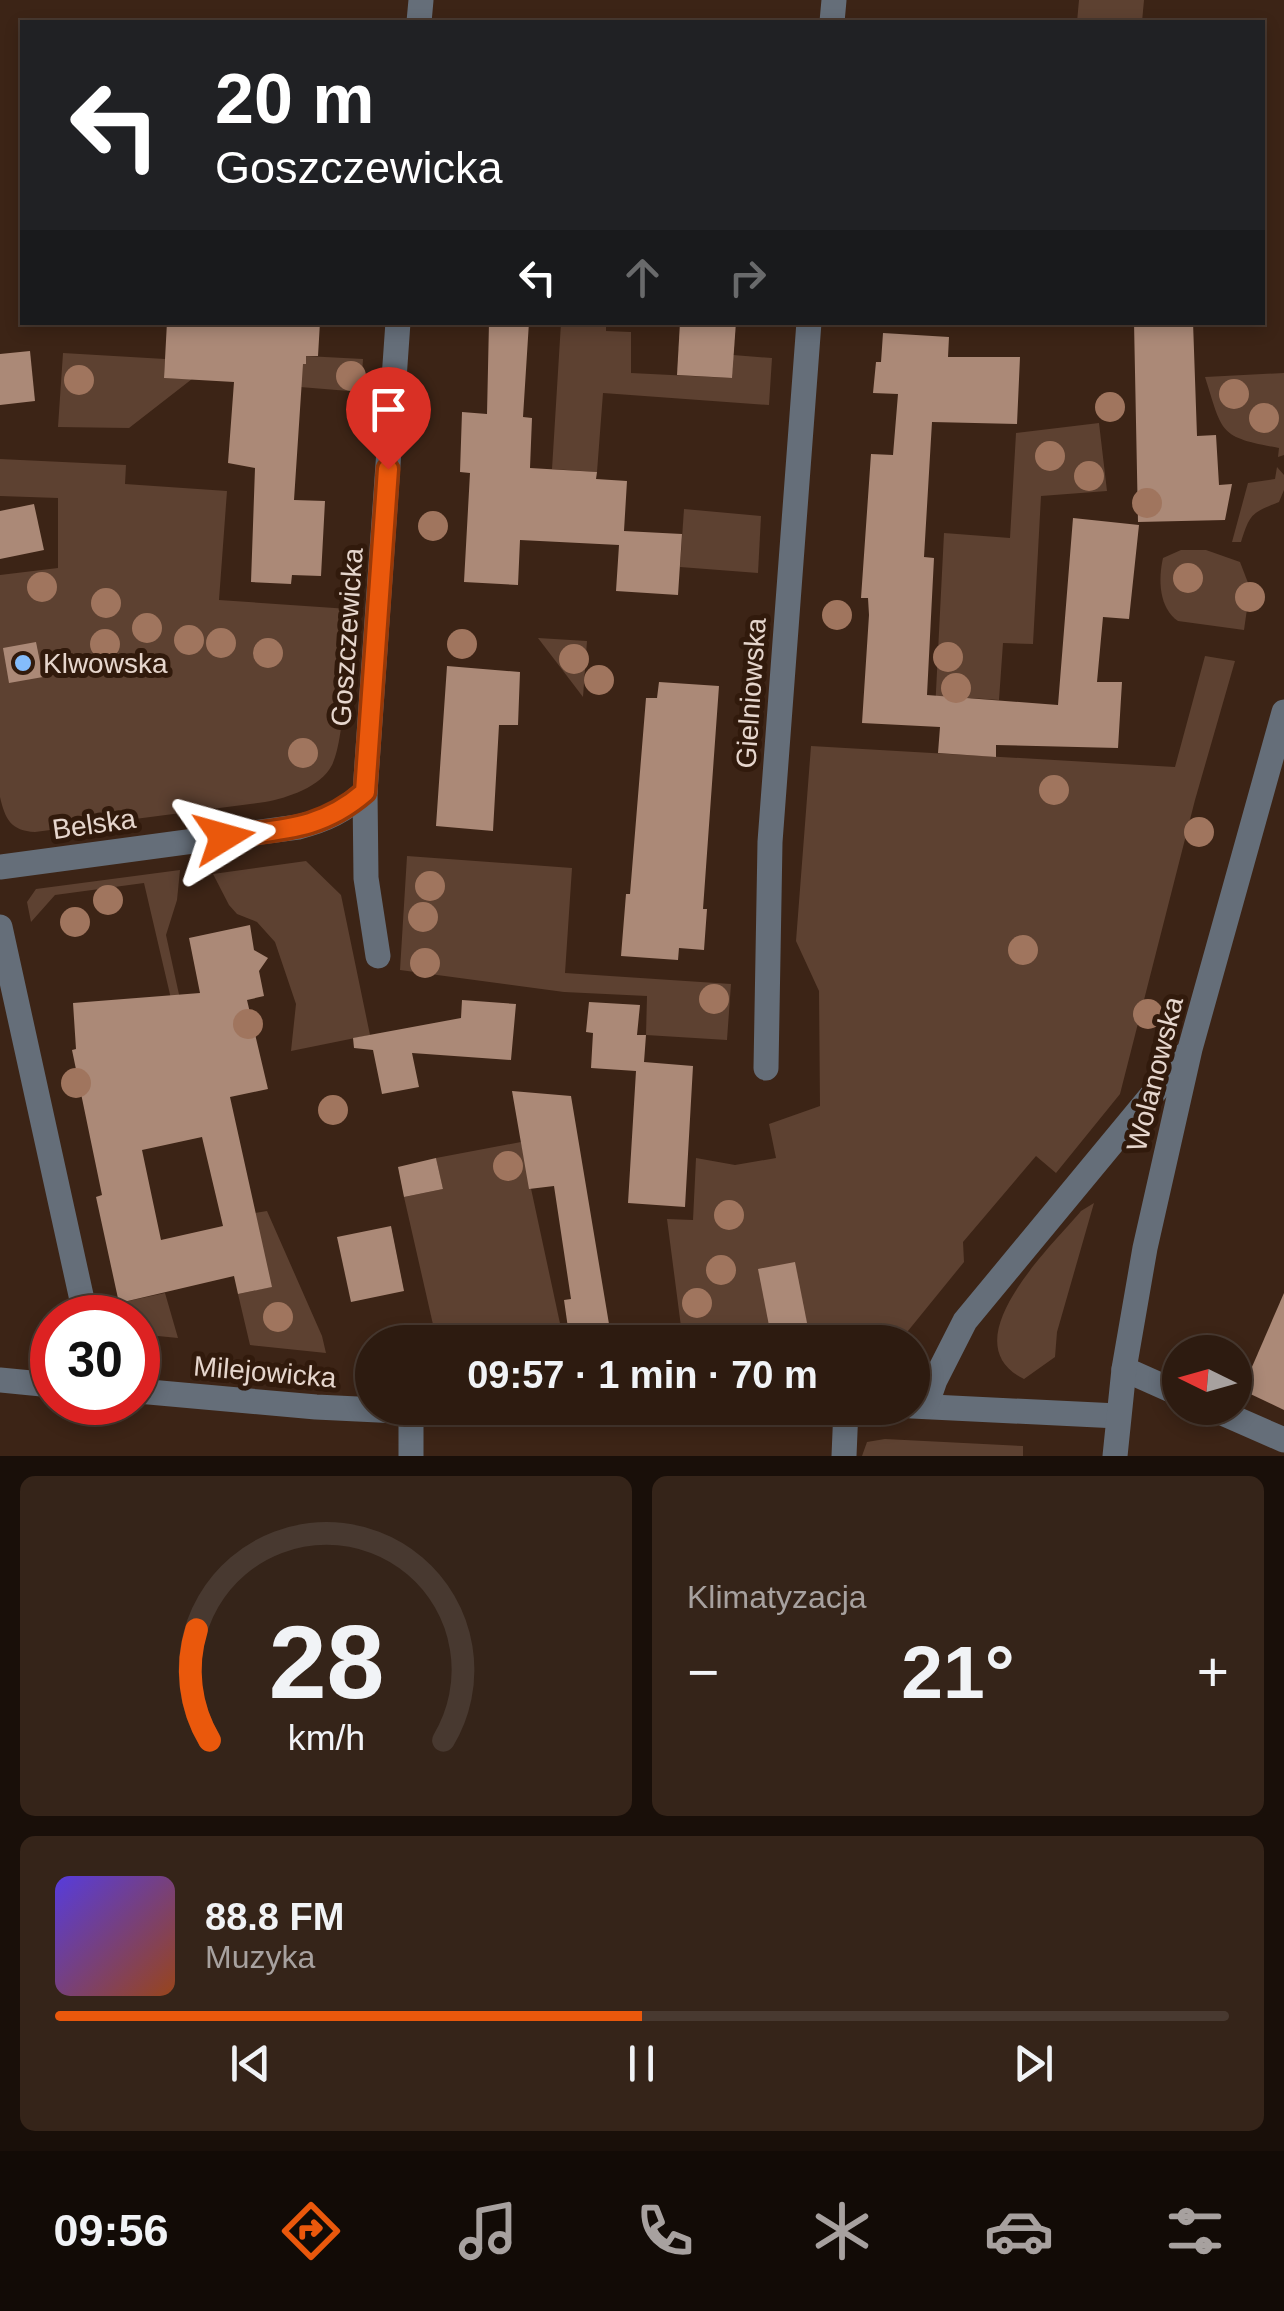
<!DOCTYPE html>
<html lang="pl">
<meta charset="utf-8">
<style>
body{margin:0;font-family:Arial,sans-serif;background:#352419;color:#f1f3f6;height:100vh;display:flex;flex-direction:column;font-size:38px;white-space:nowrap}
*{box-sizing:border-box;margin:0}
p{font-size:32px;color:#a7a19f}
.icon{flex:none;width:55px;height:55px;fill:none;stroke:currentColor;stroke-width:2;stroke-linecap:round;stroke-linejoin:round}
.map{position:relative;height:1456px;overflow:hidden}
.drawer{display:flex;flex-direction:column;gap:20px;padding:20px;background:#190f09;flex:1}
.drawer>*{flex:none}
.guide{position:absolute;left:20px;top:20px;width:1245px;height:305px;border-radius:0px;box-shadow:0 5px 15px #0003,0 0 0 2px #483930;background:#202124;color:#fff;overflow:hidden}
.needle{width:65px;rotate:275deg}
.controls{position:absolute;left:1162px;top:1335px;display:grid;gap:20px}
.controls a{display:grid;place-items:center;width:90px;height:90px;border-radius:50%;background:#2d1b10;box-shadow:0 5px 15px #0003,0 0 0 2px #483930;font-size:50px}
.speed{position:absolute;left:30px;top:1295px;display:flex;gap:20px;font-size:50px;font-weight:700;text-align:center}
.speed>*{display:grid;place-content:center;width:130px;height:130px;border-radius:50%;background:#2d1b10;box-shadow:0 5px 15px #0003,0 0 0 2px #483930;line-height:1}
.speed .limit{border:15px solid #d22;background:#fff;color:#111}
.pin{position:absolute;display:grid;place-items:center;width:85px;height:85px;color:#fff;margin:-102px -42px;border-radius:50% 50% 50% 0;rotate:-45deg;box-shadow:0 0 10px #0007}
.pin .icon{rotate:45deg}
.me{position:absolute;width:110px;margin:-55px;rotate:82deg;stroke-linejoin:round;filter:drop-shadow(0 0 8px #0008)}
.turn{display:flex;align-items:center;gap:35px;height:210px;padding:0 30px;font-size:45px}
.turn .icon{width:130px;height:130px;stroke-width:2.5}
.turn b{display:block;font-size:70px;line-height:85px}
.lanes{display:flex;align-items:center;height:95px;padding:0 30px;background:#0003;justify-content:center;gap:50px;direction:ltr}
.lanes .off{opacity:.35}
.big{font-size:75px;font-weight:700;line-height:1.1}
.drawer .widget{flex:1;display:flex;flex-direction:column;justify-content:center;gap:15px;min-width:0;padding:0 35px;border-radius:15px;background:#352419}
.drawer .dial{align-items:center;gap:0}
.dial svg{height:260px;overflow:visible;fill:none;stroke:#483930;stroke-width:7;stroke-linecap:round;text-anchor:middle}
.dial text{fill:#f1f3f6;stroke:none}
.song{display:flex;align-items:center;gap:30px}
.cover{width:120px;height:120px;border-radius:15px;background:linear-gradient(135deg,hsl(250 70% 55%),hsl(20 70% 35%))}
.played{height:10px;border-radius:5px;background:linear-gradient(90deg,#ea580c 50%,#483930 50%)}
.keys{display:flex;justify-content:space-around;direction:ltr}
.heat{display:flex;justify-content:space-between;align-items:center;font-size:55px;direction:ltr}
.drawer .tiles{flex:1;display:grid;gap:20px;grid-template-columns:1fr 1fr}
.widget:last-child{grid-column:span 2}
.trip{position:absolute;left:355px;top:1325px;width:575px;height:100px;border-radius:50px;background:#2d1b10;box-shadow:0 5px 15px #0003,0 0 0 2px #483930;font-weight:700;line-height:100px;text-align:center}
.tabs{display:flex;height:160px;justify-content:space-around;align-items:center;background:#120b06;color:#a7a19f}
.tabs .icon{width:70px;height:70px}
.tabs .active{color:#ea580c}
.tabs b{font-size:45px;color:#f1f3f6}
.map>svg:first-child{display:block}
.green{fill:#5d4131}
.building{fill:#ab8977;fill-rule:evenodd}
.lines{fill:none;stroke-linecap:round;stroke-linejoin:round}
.minor{stroke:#656e79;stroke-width:25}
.tree{fill:#a0755e}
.route-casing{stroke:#983908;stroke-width:25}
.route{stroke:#ea580c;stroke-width:18}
.poi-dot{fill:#84bcfb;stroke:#311a0c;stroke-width:4}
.labels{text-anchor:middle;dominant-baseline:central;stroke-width:10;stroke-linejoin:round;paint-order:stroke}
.street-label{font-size:28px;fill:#e6d6cd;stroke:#311a0c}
.poi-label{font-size:28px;fill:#e6d6cd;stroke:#311a0c;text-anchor:start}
</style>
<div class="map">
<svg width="1284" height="1456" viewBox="0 0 1284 1456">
<rect width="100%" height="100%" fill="#3c2416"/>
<g class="green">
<path d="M 1079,0 L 1144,0 L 1142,22 L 1077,22 Z"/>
<path d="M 561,323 L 606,323 L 606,331 L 631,332 L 631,373 L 731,378 L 733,355 L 772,358 L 769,405 L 603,393 L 597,472 L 552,469 Z"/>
<path d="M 63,353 L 165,359 L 164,378 L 192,379 L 129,428 L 58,427 Z"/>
<path d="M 306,356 L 363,359 L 361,392 L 237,382 L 306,363 Z"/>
<path d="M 1284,373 L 1284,455 L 1278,457 L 1279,448 C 1218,437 1223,433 1205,377 Z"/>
<path d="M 1099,423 L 1107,491 L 1041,496 L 1033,644 L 1003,643 L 999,700 L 971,698 L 935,711 L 944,533 L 1010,538 L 1016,433 Z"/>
<path d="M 0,459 L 126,465 L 125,484 L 227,491 L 219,600 L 349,609 C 347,644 346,738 332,765 C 321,787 287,798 265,802 L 35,832 C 11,831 5,819 0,797 L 0,575 L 58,568 L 58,498 L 0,496 Z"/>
<path d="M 1277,467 L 1284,475 L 1284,490 L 1279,502 C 1251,513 1250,514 1241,542 L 1232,542 L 1248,483 L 1275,479 Z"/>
<path d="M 684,509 L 761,516 L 758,573 L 680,567 Z"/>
<path d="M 1181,550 L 1206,550 L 1240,562 L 1250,588 L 1244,630 L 1178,621 C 1159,608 1158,580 1163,558 Z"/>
<path d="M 538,638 L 587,641 L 583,697 Z"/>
<path d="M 1205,656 L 1235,661 L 1195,800 L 1120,1094 L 1056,1173 L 1036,1156 L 963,1242 L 964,1262 L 899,1342 L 683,1342 L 667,1219 L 693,1220 L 696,1158 L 735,1165 L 776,1158 L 769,1124 L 820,1106 L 819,991 L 796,941 L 811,746 L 1175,767 Z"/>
<path d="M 407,856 L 572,868 L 565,973 L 731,984 L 727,1040 L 646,1035 L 647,996 L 564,992 L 400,970 Z"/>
<path d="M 306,861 L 341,895 L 370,1035 L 291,1051 L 296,1004 L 275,942 L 257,922 L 237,914 L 229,905 L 213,874 Z"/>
<path d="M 180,870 L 177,900 L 166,935 L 187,1031 L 179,1033 L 144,883 L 55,895 L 31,922 L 27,902 L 36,889 Z"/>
<path d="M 521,1142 L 564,1342 L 437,1342 L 404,1197 L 443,1189 L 436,1158 Z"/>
<path d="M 1094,1203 L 1057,1332 L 1055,1357 L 1024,1379 C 949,1342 1052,1246 1081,1211 Z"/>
<path d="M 267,1211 L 322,1336 L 326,1353 L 250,1345 L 238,1294 L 271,1287 L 255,1213 Z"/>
<path d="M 165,1293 L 178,1338 L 138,1334 L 138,1318 L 116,1315 L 119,1303 Z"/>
<path d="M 228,1359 L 333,1368 L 331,1388 L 231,1382 L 226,1372 Z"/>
<path d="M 885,1439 L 1023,1446 L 1023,1456 L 862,1456 L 867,1442 Z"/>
</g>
<g class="building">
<path d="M 167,322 L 320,322 L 318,356 L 306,356 L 306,364 L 303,364 L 294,500 L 325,501 L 321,576 L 292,575 L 291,584 L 251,582 L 255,468 L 228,463 L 234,382 L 164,378 Z"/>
<path d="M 489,322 L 529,322 L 523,417 L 532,418 L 530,468 L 597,472 L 596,479 L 627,481 L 624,531 L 682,534 L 678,595 L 616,591 L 619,545 L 520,540 L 518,585 L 464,582 L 470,473 L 460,472 L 462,412 L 487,414 Z"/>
<path d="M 680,322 L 736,322 L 732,378 L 677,375 Z"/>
<path d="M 1134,322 L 1193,322 L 1197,436 L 1216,435 L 1219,485 L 1232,484 L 1225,520 L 1138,522 Z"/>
<path d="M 883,333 L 949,337 L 948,357 L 1020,357 L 1017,424 L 932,422 L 924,557 L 934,558 L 927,695 L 1058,705 L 1073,518 L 1139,525 L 1129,619 L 1103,617 L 1097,682 L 1122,682 L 1118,748 L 996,745 L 996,757 L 938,753 L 940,727 L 862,723 L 869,615 L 868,598 L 861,598 L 871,454 L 893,455 L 898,394 L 873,393 L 876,362 L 881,362 Z"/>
<path d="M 30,351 L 35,401 L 0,405 L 0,354 Z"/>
<path d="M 34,504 L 44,550 L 0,559 L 0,511 Z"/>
<path d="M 36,642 L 43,677 L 9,683 L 3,648 Z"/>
<path d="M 447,666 L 520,672 L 518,725 L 499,725 L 493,831 L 436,826 Z"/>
<path d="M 659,682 L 719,686 L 703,909 L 707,909 L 704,950 L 679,948 L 678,960 L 621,956 L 626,894 L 630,894 L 646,698 L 657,698 Z"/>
<path d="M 250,925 L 254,950 L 268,958 L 259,971 L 264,996 L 247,1000 L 268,1089 L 230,1097 L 272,1287 L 238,1294 L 234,1276 L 119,1303 L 96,1197 L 102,1195 L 72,1050 L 76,1049 L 73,1003 L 200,993 L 189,938 ZM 202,1137 L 223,1226 L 161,1240 L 142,1150 Z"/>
<path d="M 462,1000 L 516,1004 L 511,1060 L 412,1053 L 419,1087 L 382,1094 L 373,1050 L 354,1048 L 353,1038 L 461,1018 Z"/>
<path d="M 589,1002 L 640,1005 L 637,1035 L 646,1035 L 644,1062 L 693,1066 L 685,1207 L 628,1203 L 636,1071 L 591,1068 L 593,1033 L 586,1032 Z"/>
<path d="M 512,1091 L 571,1096 L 612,1342 L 570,1342 L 564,1300 L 571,1299 L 554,1186 L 529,1189 Z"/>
<path d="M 436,1158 L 443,1189 L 404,1197 L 398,1167 Z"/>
<path d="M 391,1226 L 404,1291 L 351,1302 L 337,1237 Z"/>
<path d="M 795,1262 L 809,1333 L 772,1341 L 758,1269 Z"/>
<path d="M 1284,1293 L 1284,1410 L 1242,1390 Z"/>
</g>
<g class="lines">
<g class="minor">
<path d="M 419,22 L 421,0"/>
<path d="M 832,22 L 834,0"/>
<path d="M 0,867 L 298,827 C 326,820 344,811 365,792"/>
<path d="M 0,927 L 86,1318"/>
<path d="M 378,956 L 366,878 L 365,792 L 398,322"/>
<path d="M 766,1068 L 770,842 L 809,322"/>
<path d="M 1124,1369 L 1180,1394"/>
<path d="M 0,1380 L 52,1385"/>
<path d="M 138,1391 L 316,1407 L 461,1414 L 807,1408"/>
<path d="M 912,1406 L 1118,1416"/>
<path d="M 926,1406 L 935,1380 L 965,1321 L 1185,1055"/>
<path d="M 1211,1408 L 1284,1440"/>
<path d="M 411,1412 L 411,1456"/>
<path d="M 844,1456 L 846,1408"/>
<path d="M 1115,1456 L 1124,1369 L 1145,1248 L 1190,1049 L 1284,712"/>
</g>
</g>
<g class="tree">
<circle cx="351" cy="376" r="15"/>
<circle cx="79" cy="380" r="15"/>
<circle cx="1234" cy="394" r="15"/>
<circle cx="1110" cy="407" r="15"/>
<circle cx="1264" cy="418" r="15"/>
<circle cx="1050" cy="456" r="15"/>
<circle cx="1089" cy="476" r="15"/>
<circle cx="1147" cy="503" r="15"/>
<circle cx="433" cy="526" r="15"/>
<circle cx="1188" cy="578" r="15"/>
<circle cx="42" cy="587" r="15"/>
<circle cx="1250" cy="597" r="15"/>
<circle cx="106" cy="603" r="15"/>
<circle cx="837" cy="615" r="15"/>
<circle cx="147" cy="628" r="15"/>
<circle cx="189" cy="640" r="15"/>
<circle cx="221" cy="643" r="15"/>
<circle cx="105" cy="644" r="15"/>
<circle cx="462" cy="644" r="15"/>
<circle cx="268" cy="653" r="15"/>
<circle cx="948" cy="657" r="15"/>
<circle cx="574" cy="659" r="15"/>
<circle cx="599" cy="680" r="15"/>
<circle cx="956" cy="688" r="15"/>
<circle cx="303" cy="753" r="15"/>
<circle cx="1054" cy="790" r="15"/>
<circle cx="1199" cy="832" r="15"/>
<circle cx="430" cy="886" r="15"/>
<circle cx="108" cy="900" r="15"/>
<circle cx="423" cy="917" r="15"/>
<circle cx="75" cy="922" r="15"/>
<circle cx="1023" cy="950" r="15"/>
<circle cx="425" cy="963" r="15"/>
<circle cx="714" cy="999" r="15"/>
<circle cx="1148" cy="1014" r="15"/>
<circle cx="248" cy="1024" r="15"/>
<circle cx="76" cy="1083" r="15"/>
<circle cx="333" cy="1110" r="15"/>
<circle cx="508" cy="1166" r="15"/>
<circle cx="729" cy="1215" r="15"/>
<circle cx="721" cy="1270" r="15"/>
<circle cx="697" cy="1303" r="15"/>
<circle cx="278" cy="1317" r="15"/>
</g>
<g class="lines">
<g class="route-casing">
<path id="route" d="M 224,837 C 280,829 320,831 365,792 L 388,469"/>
</g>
<use href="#route" class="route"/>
</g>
<circle class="poi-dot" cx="23" cy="663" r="10"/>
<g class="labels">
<g class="street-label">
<text transform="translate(347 637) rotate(-86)">Goszczewicka</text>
<text transform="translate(751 693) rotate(-86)">Gielniowska</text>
<text transform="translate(94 824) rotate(-8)">Belska</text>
<text transform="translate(1155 1074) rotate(-76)">Wolanowska</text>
<text transform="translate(265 1372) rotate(5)">Milejowicka</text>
</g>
<g class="poi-label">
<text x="43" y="663">Klwowska</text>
</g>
</g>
</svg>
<div class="controls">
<a><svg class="needle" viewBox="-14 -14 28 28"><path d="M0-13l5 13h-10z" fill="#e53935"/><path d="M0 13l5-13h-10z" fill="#a7a19f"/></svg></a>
</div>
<div class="speed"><div class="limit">30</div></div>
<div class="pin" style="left:388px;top:469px;background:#d93025"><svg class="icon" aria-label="arrive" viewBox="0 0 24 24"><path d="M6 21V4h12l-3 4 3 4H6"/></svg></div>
<svg class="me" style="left:224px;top:837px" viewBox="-20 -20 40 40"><path d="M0-17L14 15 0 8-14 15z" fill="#ea580c" stroke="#fff" stroke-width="4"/></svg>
<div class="trip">09:57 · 1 min · 70 m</div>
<div class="guide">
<div class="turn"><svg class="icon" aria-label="left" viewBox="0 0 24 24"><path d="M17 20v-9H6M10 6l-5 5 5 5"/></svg><div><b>20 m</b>Goszczewicka</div></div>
<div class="lanes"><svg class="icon" aria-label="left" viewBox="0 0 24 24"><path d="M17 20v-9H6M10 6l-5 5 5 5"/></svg><svg class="icon off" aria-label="ahead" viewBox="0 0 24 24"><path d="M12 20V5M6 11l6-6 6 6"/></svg><svg class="icon off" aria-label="right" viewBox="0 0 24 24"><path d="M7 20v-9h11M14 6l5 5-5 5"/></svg></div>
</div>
</div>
<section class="drawer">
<div class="tiles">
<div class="widget dial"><svg viewBox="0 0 100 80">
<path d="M14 69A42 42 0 1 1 86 69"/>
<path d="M14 69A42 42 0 0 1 10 35" stroke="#ea580c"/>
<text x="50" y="56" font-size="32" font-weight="700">28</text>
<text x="50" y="72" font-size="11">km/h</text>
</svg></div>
<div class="widget"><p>Klimatyzacja</p>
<div class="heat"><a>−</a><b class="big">21°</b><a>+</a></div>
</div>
<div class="widget">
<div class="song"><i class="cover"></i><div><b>88.8 FM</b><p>Muzyka</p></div></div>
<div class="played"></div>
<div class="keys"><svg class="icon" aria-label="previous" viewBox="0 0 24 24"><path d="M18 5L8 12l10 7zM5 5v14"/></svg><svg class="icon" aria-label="pause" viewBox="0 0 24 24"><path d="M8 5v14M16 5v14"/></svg><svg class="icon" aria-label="next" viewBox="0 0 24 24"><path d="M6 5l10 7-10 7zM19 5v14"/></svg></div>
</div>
</div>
</section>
<nav class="tabs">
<b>09:56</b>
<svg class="icon active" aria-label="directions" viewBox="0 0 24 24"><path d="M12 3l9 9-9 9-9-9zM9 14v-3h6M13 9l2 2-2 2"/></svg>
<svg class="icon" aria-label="music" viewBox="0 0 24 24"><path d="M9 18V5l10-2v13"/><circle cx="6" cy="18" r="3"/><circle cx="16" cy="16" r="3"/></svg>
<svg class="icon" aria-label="phone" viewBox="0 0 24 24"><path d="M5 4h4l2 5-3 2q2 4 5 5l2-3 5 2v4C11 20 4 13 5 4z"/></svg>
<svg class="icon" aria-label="climate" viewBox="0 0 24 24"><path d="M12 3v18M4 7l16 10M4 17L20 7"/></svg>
<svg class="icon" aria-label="car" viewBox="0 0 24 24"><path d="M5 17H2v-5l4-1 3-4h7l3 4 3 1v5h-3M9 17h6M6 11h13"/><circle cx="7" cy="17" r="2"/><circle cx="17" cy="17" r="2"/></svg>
<svg class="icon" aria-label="filters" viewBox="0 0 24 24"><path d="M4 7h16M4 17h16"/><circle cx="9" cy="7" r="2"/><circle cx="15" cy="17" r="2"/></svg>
</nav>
